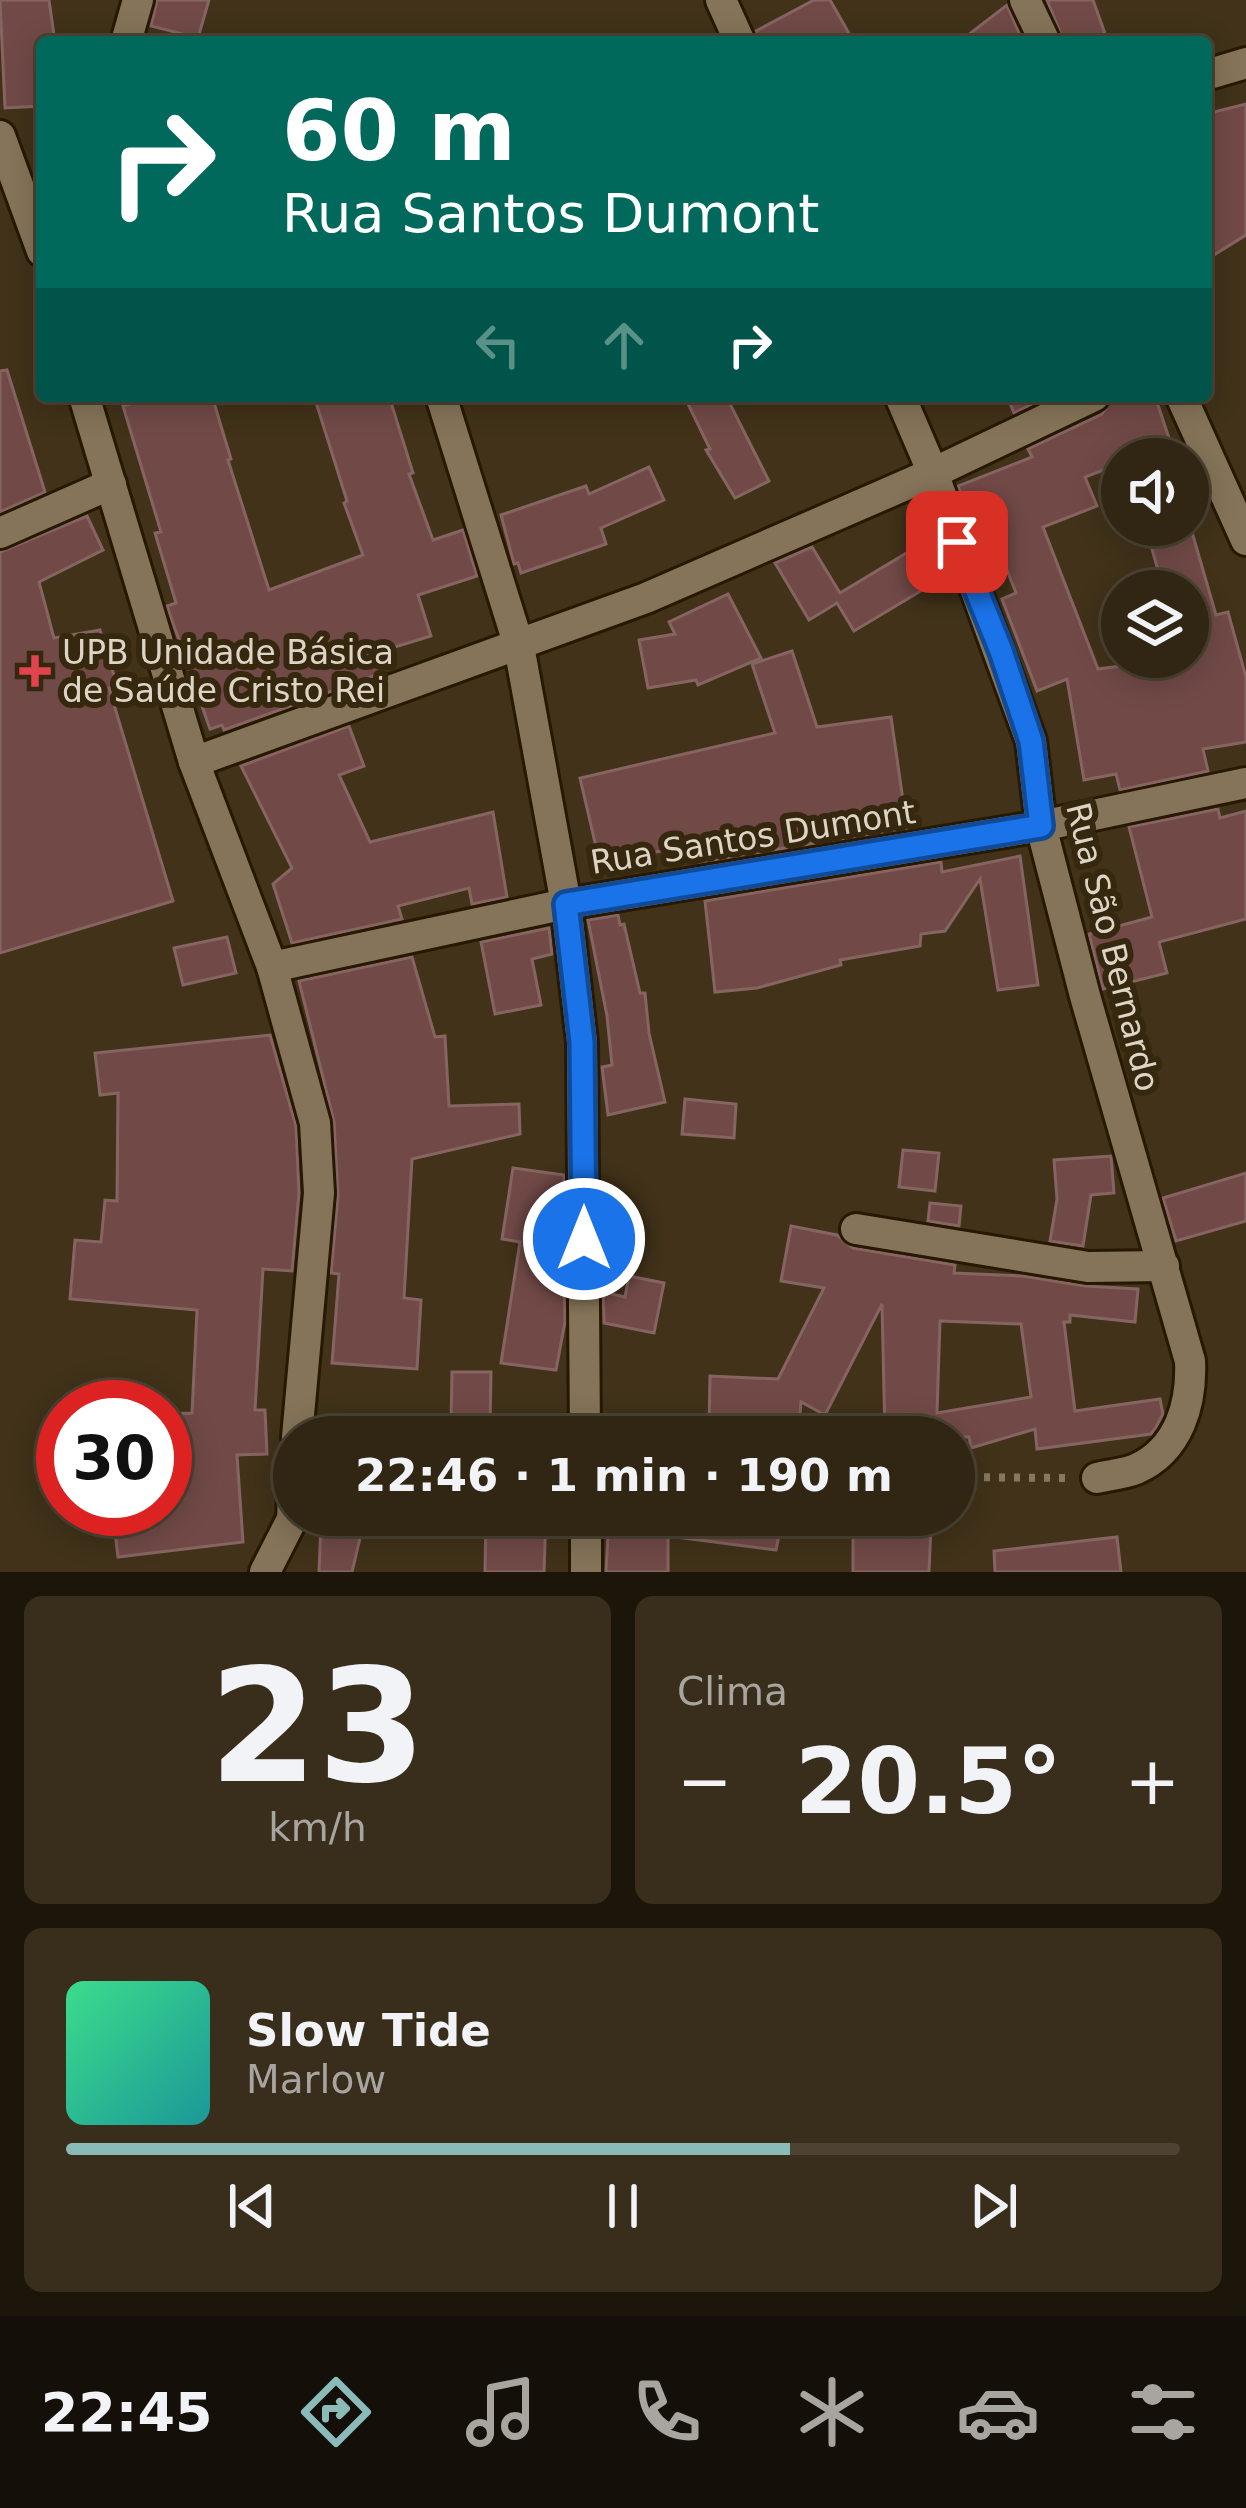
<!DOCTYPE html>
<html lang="pt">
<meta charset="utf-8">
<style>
body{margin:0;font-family:"DejaVu Sans",sans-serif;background:#392e1c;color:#f1f3f6;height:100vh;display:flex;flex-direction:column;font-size:45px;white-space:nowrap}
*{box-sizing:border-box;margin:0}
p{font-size:39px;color:#a8a5a0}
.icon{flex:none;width:66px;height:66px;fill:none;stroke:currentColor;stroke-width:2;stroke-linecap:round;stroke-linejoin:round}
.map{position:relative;height:1572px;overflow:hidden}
.panel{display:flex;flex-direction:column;gap:24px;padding:24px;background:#1b150a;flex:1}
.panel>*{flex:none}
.guide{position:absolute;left:36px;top:36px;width:1176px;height:366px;border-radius:12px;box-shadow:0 6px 30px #0003,0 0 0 3px #4c4333;background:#00695c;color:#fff;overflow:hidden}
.tools{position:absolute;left:1101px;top:438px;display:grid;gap:24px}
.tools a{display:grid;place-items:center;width:108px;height:108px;border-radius:50%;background:#312613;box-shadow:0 6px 30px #0003,0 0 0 3px #4c4333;font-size:60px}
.speed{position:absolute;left:36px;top:1380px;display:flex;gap:24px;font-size:60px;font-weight:700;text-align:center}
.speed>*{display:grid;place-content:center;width:156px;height:156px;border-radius:50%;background:#312613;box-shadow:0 6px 30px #0003,0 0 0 3px #4c4333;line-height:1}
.speed .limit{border:18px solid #d22;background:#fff;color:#111}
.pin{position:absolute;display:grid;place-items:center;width:102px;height:102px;color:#fff;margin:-51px;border-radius:24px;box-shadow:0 6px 18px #0006}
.me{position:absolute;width:132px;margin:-66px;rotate:0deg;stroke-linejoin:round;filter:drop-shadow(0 0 9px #0008)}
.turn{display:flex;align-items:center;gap:42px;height:252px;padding:0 48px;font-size:54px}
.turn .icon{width:156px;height:156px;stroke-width:2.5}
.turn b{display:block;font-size:84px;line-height:102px}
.lanes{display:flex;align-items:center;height:114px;padding:0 48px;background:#0003;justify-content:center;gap:60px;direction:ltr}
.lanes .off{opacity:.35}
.big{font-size:90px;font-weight:700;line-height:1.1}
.panel .card{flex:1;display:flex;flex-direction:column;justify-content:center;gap:18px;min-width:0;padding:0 42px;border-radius:18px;background:#392e1c}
.panel .dial{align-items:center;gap:0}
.dial b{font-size:156px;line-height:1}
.song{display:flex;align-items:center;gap:36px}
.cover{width:144px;height:144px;border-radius:18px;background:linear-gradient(135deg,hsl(150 70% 55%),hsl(180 70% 35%))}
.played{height:12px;border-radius:6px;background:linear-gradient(90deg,#8bbbb9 65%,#4c4333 65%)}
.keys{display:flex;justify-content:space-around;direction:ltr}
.heat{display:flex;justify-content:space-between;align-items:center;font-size:66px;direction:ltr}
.panel .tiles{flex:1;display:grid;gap:24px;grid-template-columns:1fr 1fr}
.card:last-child{grid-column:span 2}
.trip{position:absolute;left:273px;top:1416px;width:702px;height:120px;border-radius:60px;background:#312613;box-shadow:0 6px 30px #0003,0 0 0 3px #4c4333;font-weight:700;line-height:120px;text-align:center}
.tab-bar{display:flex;height:192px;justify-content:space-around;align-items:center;background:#140f08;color:#a8a5a0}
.tab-bar .icon{width:84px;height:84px}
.tab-bar .current{color:#8bbbb9}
.tab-bar b{font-size:54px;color:#f1f3f6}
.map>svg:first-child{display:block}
.building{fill:#714a47;stroke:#866461;stroke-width:3;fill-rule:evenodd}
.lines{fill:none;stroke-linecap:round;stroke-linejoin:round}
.street-casing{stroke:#271901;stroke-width:36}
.path{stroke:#857864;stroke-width:8;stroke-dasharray:6 9;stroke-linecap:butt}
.street{stroke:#857459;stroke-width:30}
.route-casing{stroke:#114b97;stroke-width:30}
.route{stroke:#1a73e8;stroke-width:21}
.health-dot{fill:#e0444e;stroke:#36280e;stroke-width:4.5}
.labels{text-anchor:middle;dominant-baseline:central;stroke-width:12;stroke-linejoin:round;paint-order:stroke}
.poi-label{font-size:33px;fill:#ded4c6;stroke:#36280e;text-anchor:start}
.street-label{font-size:33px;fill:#ded4c6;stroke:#36280e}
</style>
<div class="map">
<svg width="1246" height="1572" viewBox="0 0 1246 1572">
<rect width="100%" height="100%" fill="#413219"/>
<g class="building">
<path d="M 0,0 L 49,0 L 55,42 L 42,42 L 42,106 L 5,108 Z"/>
<path d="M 157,0 L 209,0 L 198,38 L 151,26 Z"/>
<path d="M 814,0 L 830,0 L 854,42 L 759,42 L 756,31 Z"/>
<path d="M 1047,0 L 1093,0 L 1108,42 L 1064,42 Z"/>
<path d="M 1007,5 L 1023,42 L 959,42 Z"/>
<path d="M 1246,104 L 1246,235 L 1206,260 L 1206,114 Z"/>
<path d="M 7,370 L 45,492 L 0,512 L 0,371 Z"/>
<path d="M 156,396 L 212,396 L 231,459 L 228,460 L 269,590 L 363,555 L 344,503 L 347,501 L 314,396 L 389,396 L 413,473 L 409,474 L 433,540 L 463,530 L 477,576 L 418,595 L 431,636 L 375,653 L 382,673 L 224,730 L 222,725 L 210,729 L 167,606 L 176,603 L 155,533 L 161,532 L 123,406 Z"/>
<path d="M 684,396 L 726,396 L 769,481 L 735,498 L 706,450 L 710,449 Z"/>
<path d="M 1007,396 L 1049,396 L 1014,413 Z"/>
<path d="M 1113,396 L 1150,396 L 1153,402 L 1157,402 L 1173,450 L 1173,459 L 1122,459 L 1122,463 L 1085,477 L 1097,506 L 1043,527 L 1098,669 L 1188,657 L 1188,591 L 1164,591 L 1145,525 L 1190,525 L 1216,615 L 1228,612 L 1246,677 L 1246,742 L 1203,749 L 1208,771 L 1120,790 L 1116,774 L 1084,780 L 1067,679 L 1037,691 L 1002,599 L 1016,593 L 986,517 L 972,522 L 958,486 L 1032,457 L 1028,449 L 1102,414 Z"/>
<path d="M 649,467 L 664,500 L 601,528 L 606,544 L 521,573 L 518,563 L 514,564 L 501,515 L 586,486 L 589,494 Z"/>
<path d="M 87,516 L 103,550 L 39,582 L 54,638 L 100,630 L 117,685 L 109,688 L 173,901 L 0,953 L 0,552 Z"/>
<path d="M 812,547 L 840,593 L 908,552 L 929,586 L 854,631 L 837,603 L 809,620 L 775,563 Z"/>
<path d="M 728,594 L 761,658 L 698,685 L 696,680 L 648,688 L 639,640 L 675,634 L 669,622 Z"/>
<path d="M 792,651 L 817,727 L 891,717 L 907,828 L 700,862 L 698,843 L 600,864 L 580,778 L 775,733 L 752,664 Z"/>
<path d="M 349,726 L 364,766 L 339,775 L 370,842 L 493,812 L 507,897 L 472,904 L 469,888 L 398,906 L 402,919 L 292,943 L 273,884 L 292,868 L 241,766 Z"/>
<path d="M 1218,809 L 1220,818 L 1246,811 L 1246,919 L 1159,942 L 1167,973 L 1103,989 L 1089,934 L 1152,917 L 1129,827 Z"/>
<path d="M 1020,856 L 1038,985 L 998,990 L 980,879 L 945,931 L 921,934 L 920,946 L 840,960 L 841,965 L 757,988 L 715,992 L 705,901 L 941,862 L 942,872 Z"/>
<path d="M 618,915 L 620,925 L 624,924 L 640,993 L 645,993 L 649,1033 L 665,1102 L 608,1115 L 602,1067 L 612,1065 L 607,1016 L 588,920 Z"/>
<path d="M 549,928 L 552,954 L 532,959 L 541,1005 L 495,1014 L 481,942 Z"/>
<path d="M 227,937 L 236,973 L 183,985 L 174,948 Z"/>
<path d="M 412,957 L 435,1037 L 445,1036 L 449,1106 L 519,1104 L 520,1134 L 412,1159 L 404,1298 L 421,1300 L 417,1369 L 332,1363 L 339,1274 L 331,1273 L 338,1195 L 334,1122 L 299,981 Z"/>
<path d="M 270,1035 L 296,1126 L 299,1193 L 292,1271 L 263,1269 L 255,1410 L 265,1410 L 267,1454 L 237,1455 L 243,1542 L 118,1557 L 114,1524 L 149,1520 L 147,1509 L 165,1509 L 165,1414 L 192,1413 L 197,1310 L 70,1299 L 75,1240 L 101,1242 L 105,1200 L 117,1201 L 118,1093 L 100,1095 L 95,1053 Z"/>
<path d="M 685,1099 L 736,1104 L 734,1138 L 682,1134 Z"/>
<path d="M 903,1150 L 939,1153 L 935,1191 L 899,1187 Z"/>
<path d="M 1111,1156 L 1114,1193 L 1091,1195 L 1083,1246 L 1050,1241 L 1057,1199 L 1054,1160 Z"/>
<path d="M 513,1168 L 564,1175 L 564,1239 L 557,1282 L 564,1284 L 565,1322 L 556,1370 L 501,1363 L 520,1242 L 502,1239 Z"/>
<path d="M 1246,1173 L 1246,1221 L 1176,1241 L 1163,1198 Z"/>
<path d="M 930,1203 L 961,1206 L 959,1226 L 928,1221 Z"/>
<path d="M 791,1226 L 837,1235 L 853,1248 L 955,1265 L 954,1273 L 1023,1276 L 1085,1286 L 1138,1289 L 1135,1322 L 1070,1315 L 1070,1322 L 1064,1322 L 1075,1411 L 1160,1399 L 1163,1414 L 1156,1427 L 1151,1434 L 1037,1449 L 1035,1429 L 971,1448 L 969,1437 L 885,1437 L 882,1304 L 825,1415 L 801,1402 L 798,1437 L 709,1429 L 710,1376 L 778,1379 L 824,1288 L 781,1281 ZM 940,1321 L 1021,1324 L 1031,1397 L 937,1413 Z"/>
<path d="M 629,1276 L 664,1283 L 654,1333 L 604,1323 L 603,1292 L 625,1297 Z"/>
<path d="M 452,1372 L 491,1372 L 490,1424 L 451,1423 Z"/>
<path d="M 486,1515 L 546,1515 L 544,1572 L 485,1572 Z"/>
<path d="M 609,1515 L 783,1515 L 776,1550 L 668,1536 L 668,1572 L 606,1572 Z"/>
<path d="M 853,1522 L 931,1526 L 929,1572 L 853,1572 Z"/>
<path d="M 321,1523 L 361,1534 L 352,1572 L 319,1572 Z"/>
<path d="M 1117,1537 L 1121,1572 L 995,1572 L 994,1551 Z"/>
</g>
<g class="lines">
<g class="street-casing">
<g id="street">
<path d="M 721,0 L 740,42"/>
<path d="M 1025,0 L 1045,42"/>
<path d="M 126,42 L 138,0"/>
<path d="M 1206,75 L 1246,63"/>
<path d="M 0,136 L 42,251"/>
<path d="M 84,396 L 194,762 L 272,967 L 315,1123 L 319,1193 L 297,1437"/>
<path d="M 441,396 L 519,646 L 566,904 L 582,1042 L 585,1437"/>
<path d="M 900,396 L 933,473 L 1031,741 L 1041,826 L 1085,996 L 1190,1361 C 1192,1404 1179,1450 1136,1469 C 1124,1474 1109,1475 1097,1478"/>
<path d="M 1181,396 L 1246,540"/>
<path d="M 0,533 L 111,484"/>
<path d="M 194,762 L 646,598 L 933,473 L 1094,396"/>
<path d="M 272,967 L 566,904 L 1041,826 L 1246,783"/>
<path d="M 856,1229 L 1088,1267 L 1164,1266"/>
<path d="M 586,1515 L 586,1572"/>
<path d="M 265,1572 L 292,1519 L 294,1474"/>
</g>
</g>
<path class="path" d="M 954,1477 L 1066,1478"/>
<use href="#street" class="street"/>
</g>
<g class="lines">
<g class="route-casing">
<path id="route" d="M 584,1239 L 582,1042 L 566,904 L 1041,826 L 1031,741 L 1001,651 L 957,542"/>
</g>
<use href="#route" class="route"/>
</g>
<path class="health-dot" d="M29 653h12v12h12v12h-12v12h-12v-12h-12v-12h12z"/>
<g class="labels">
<g class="poi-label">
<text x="62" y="652">UPB Unidade Básica<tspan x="62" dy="38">de Saúde Cristo Rei</tspan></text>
</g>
<g class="street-label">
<text transform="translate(753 837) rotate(-9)">Rua Santos Dumont</text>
<text transform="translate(1113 947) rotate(76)">Rua São Bernardo</text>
</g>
</g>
</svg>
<div class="tools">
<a><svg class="icon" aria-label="sound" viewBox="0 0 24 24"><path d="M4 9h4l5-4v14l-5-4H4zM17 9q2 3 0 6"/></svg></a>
<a><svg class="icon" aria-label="layers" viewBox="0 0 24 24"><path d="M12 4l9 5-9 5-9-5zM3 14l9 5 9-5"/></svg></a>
</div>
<div class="speed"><div class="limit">30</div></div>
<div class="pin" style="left:957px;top:542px;background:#d93025"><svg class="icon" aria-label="arrive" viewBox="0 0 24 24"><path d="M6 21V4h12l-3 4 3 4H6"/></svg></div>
<svg class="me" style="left:584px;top:1239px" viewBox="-20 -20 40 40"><circle r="17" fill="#1a73e8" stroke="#fff" stroke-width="3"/><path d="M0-11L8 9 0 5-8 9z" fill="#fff"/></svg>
<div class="trip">22:46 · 1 min · 190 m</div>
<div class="guide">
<div class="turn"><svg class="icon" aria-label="right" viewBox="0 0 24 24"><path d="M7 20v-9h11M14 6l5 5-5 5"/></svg><div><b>60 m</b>Rua Santos Dumont</div></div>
<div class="lanes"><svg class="icon off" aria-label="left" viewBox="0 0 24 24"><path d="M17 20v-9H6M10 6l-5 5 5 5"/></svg><svg class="icon off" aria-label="ahead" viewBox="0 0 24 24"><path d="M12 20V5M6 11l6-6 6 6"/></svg><svg class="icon" aria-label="right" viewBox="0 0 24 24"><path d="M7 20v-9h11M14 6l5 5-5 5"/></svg></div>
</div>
</div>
<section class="panel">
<div class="tiles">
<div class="card dial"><b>23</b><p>km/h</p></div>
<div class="card"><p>Clima</p>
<div class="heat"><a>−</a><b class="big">20.5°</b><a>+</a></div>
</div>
<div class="card">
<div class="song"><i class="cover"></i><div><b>Slow Tide</b><p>Marlow</p></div></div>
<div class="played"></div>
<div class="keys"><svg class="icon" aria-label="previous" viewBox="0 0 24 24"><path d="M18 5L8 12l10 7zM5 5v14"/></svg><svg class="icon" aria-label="pause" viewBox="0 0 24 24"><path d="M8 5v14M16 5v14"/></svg><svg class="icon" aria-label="next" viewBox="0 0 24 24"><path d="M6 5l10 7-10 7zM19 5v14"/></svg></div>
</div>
</div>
</section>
<nav class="tab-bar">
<b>22:45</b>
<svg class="icon current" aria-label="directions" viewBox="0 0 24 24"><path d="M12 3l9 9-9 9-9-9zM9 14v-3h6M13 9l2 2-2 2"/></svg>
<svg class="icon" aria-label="music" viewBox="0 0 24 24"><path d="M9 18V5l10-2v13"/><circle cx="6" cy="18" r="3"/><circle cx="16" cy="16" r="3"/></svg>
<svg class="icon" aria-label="phone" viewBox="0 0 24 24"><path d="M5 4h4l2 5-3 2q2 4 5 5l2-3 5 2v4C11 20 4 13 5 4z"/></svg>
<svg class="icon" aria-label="climate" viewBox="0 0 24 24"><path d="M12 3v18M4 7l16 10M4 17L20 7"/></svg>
<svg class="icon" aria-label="car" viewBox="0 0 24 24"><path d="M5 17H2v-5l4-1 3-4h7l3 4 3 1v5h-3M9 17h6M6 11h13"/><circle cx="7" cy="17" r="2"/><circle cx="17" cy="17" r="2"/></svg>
<svg class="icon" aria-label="filters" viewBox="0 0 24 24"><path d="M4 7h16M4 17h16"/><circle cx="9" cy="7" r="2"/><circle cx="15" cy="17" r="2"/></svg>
</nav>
